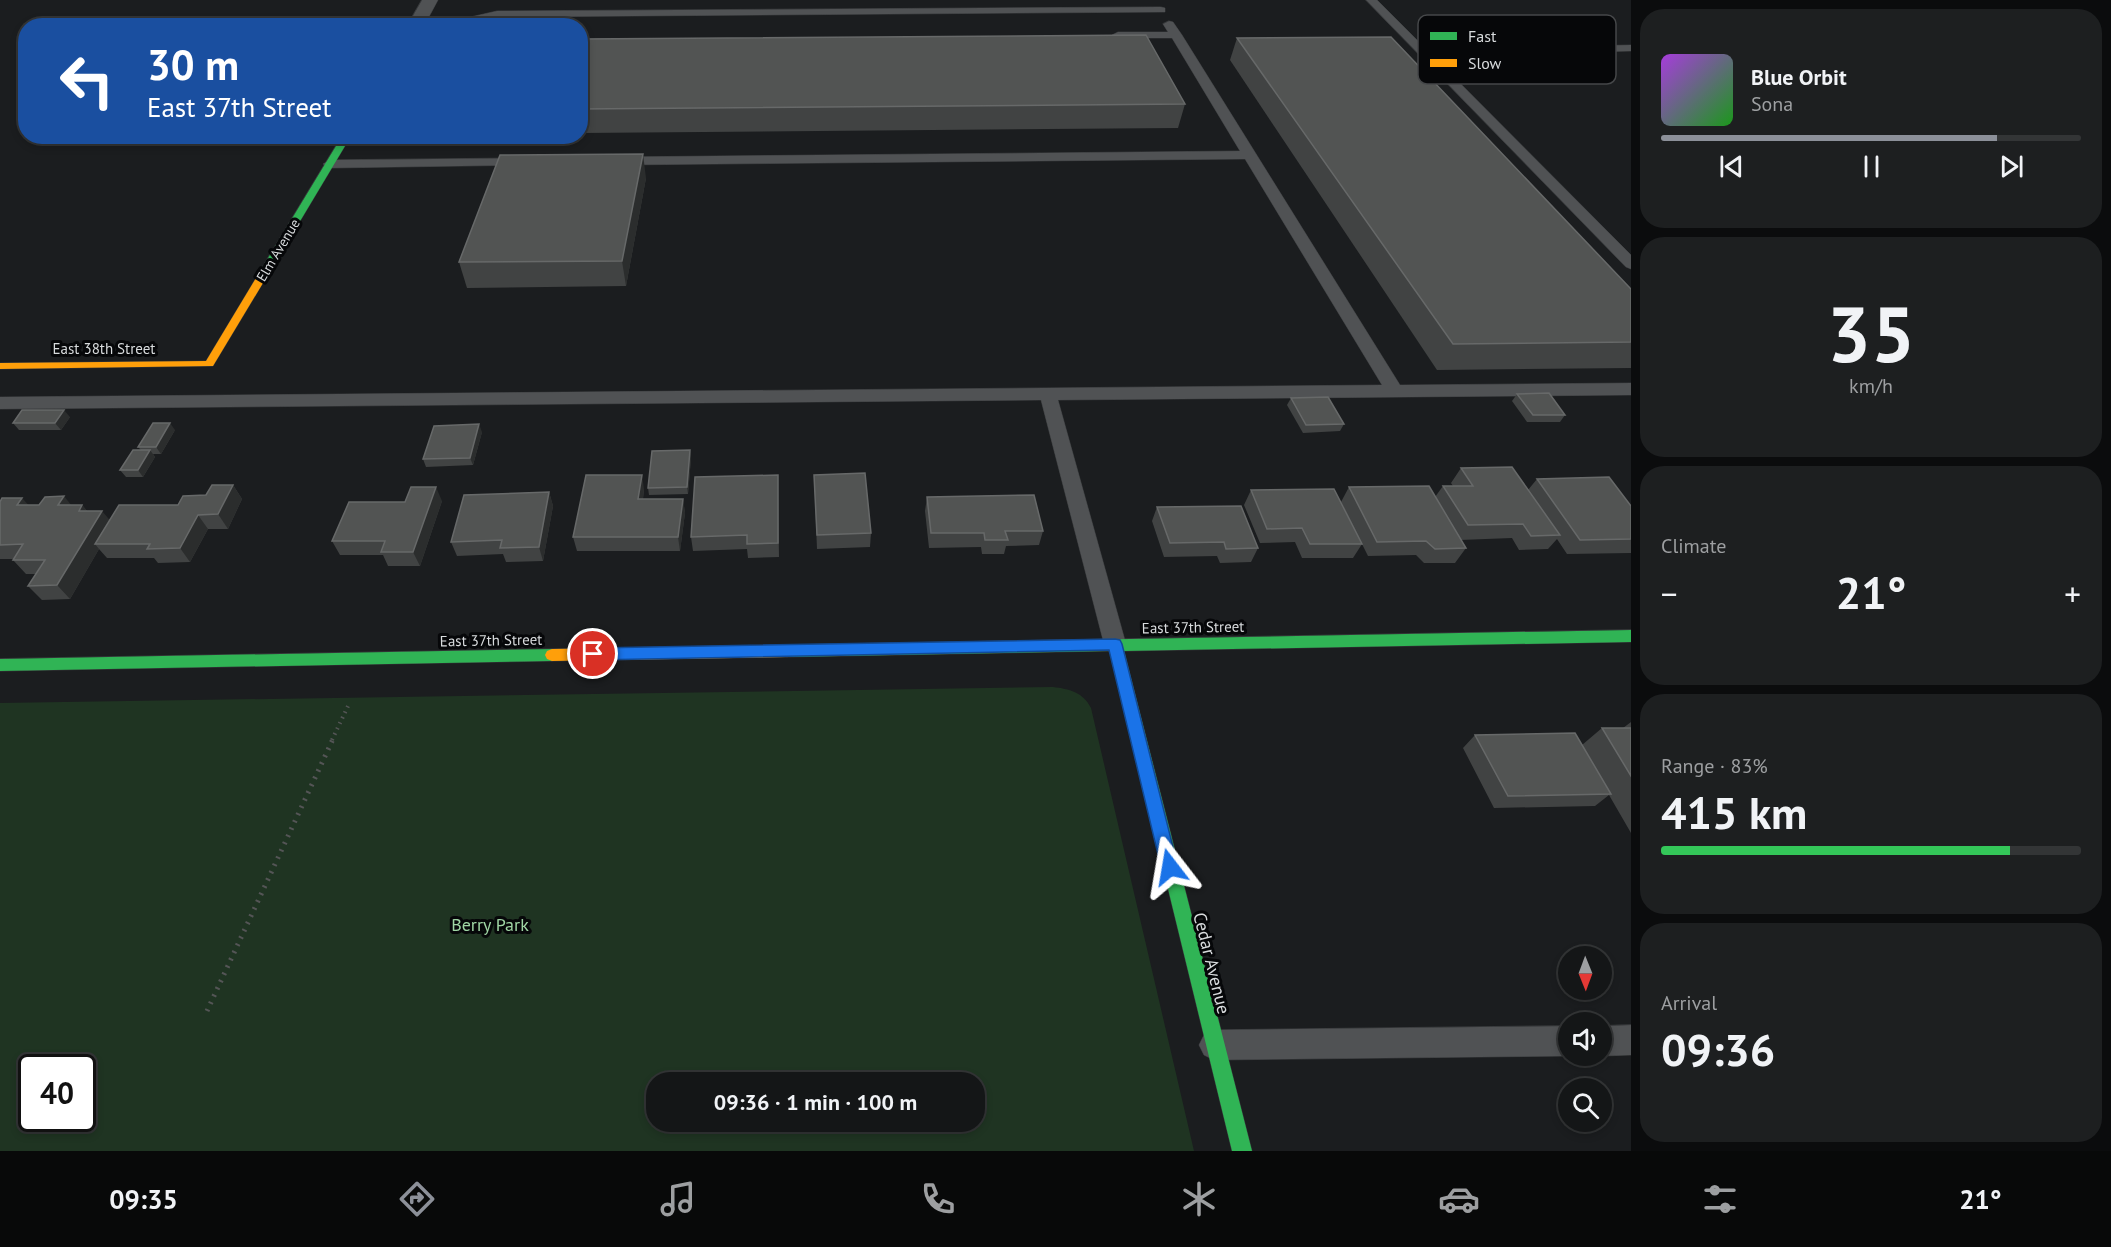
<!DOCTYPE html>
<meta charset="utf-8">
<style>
body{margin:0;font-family:"PT Sans",sans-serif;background:#1d1f20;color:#f1f3f6;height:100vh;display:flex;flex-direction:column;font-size:22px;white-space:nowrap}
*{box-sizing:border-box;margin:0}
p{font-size:20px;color:#9d9fa1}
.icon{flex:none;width:33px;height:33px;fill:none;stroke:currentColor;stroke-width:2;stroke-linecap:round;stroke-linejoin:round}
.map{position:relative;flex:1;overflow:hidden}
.sheet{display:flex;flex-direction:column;gap:9px;padding:9px;background:#0b0c0d;width:480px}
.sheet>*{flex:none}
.top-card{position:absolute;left:18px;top:18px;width:570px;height:126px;border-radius:24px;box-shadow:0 3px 9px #0003,0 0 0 2px #333536;background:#1a4fa0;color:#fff;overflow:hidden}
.needle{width:39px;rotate:179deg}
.buttons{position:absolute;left:1558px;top:946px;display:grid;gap:12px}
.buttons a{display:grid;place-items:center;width:54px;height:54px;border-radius:50%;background:#141617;box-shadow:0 3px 9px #0003,0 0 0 2px #333536;font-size:30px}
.speed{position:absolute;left:18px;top:1054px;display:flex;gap:12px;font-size:30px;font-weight:700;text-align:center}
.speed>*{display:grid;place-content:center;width:78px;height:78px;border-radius:50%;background:#141617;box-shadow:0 3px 9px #0003,0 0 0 2px #333536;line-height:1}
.speed .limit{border:3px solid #111;border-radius:9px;background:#fff;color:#111}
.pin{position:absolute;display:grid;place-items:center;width:51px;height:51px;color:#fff;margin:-26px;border:3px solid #fff;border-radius:50%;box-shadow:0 2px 6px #0007}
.me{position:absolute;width:66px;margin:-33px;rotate:346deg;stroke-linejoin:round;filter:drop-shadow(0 0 4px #0008)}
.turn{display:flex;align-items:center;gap:21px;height:126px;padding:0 30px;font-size:27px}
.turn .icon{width:78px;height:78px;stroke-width:2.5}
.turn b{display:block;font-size:42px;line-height:51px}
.big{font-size:45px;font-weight:800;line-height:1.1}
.sheet .widget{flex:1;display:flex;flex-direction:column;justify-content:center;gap:9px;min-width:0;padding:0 21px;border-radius:24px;background:#1d1f20}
.sheet .dial{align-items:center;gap:0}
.dial b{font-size:78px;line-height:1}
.song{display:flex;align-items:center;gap:18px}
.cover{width:72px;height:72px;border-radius:9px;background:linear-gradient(135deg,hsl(280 70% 55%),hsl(120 70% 35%))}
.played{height:6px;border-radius:3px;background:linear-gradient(90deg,#8c9099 80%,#333536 80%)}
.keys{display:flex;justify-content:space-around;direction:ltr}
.heat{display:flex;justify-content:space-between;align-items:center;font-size:33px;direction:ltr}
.charge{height:9px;border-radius:4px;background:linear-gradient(90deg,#34c759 83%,#333536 0)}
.trip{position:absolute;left:646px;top:1072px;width:339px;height:60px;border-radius:24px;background:#141617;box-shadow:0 3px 9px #0003,0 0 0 2px #333536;font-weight:800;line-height:60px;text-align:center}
.menu{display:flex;height:96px;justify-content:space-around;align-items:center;background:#080909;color:#9d9fa1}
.menu .icon{width:42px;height:42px}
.menu .current{color:#8c9099}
.menu b{font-size:27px;color:#f1f3f6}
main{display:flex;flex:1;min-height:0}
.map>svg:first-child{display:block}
.green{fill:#1f3422;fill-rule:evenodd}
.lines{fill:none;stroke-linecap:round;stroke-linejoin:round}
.lane-casing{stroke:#37393b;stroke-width:1}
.street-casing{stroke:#37393b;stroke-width:1}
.fast-casing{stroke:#37393b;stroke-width:1}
.slow-casing{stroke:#37393b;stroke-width:1}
.path-far1{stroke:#545556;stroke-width:4;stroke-dasharray:1.5 4.5;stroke-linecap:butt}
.path{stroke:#545556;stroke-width:5;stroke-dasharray:2 6;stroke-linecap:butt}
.lane{fill:#505254;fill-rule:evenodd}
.street{fill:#505254;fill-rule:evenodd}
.fast{fill:#30b455;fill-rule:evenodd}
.slow{fill:#ff9f0a;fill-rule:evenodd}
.wall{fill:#414343}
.shaded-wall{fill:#2b2d2d}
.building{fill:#525453;stroke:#676969;stroke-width:1.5}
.route{fill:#1a73e8;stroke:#114b97;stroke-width:1.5}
.labels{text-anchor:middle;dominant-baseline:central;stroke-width:6;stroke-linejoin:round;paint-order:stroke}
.far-street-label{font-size:14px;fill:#d8dbdd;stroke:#060709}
.street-label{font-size:15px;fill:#d8dbdd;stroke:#060709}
.near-park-label{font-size:18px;fill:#9fd5a4;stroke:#060709}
.near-street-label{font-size:18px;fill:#d8dbdd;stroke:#060709}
.key{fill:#060709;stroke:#454749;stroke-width:1.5}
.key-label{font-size:16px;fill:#d8dbdd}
</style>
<main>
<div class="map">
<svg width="1631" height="1151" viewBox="0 0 1631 1151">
<rect width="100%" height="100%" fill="#1b1d1f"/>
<path class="green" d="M 1053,687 C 1069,689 1083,692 1091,708 L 1194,1151 L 0,1151 L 0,703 ZM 32,1068 L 82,1068 L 82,1119 L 32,1119 ZM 657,1083 L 975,1083 L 975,1122 L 657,1122 Z"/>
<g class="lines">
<g class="lane-casing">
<g id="lane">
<path d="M 1366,0 L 1377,0 L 1426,49 L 1631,45 L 1631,51 L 1433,56 L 1631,255 L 1631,269 L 1626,267 Z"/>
<path d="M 1161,7 L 1165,8 L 1165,12 L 497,17 L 475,22 L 475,26 L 464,26 L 466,18 L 497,11 Z"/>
<path d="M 1169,21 L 1173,22 L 1182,35 L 1400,385 L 1631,383 L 1631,395 L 1058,400 L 1126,644 L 1123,650 L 1115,653 L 1107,650 L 1104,644 L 1041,400 L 0,409 L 0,397 L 1382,385 L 1245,159 L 614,165 L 607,161 L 614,157 L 1240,151 L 1172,38 L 1118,38 L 1112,35 L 1118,32 L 1168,32 L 1163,24 Z"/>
<path d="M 526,158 L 531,159 L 533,162 L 531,165 L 330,168 L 323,164 L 330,160 Z"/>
<path d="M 1631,1025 L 1631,1055 L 1602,1056 L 1602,1026 Z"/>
<path d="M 1569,1026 L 1569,1056 L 1214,1060 L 1204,1055 L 1199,1045 L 1204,1035 L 1214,1030 Z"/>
</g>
</g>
<g class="street-casing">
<path id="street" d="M 422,0 L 438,0 L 424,26 L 407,26 Z"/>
</g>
<g class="fast-casing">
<g id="fast">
<path d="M 342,136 L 351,136 L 272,268 L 271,270 L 263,270 L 262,268 Z"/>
<path d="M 1631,630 L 1631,642 L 1124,651 L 1252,1151 L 1232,1151 L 1110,651 L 787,657 L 782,655 L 780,651 L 782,647 L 787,645 Z"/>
<path d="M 552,649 L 557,651 L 559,655 L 557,659 L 552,661 L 0,671 L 0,659 Z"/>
</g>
</g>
<g class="slow-casing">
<g id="slow">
<path d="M 267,265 L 272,268 L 213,366 L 0,369 L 0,363 L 206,361 L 262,268 Z"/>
<path d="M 787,645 L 792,647 L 794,651 L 792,655 L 787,657 L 552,661 L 547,659 L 545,655 L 547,651 L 552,649 Z"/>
</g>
</g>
<path class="path-far1" d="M 332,740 L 348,706"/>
<path class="path" d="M 207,1011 L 333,739"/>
<use href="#lane" class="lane"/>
<use href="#street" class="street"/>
<use href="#fast" class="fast"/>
<use href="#slow" class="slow"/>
</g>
<g class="wall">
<path d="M 1237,38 L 1631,289 L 1631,368 L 1437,370 L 1230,60 Z"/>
<path d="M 580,39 L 1185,104 L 1178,128 L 580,133 Z"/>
<path d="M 646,178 L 626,286 L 467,288 L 459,262 Z"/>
<path d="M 1517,394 L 1565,415 L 1560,422 L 1527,422 L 1512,401 Z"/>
<path d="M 1291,398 L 1344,424 L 1340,431 L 1303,433 L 1287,405 Z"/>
<path d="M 70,417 L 61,430 L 19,430 L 13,423 Z"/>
<path d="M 175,430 L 161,454 L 153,454 L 155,457 L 143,477 L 126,477 L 120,470 L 141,450 L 138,447 Z"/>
<path d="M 482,432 L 473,465 L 426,467 L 423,459 Z"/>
<path d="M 690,450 L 691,458 L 688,494 L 649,495 L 648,488 Z"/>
<path d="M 1461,468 L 1528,490 L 1537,479 L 1631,506 L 1631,553 L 1567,554 L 1557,539 L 1548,549 L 1519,550 L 1512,538 L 1460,540 L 1466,548 L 1455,563 L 1424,563 L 1416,555 L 1368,556 L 1341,502 L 1349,487 L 1435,497 L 1443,486 L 1453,486 L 1451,483 Z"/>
<path d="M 814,475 L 871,533 L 870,547 L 817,549 Z"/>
<path d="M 233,485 L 242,499 L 228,529 L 208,529 L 190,562 L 158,563 L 154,558 L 107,558 L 99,549 L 70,599 L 42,600 L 28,586 L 36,574 L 26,574 L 13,560 L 13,559 L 0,559 L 0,502 L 28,505 L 82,505 L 87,511 L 110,520 L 178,505 Z"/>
<path d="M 644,489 L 643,499 L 683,499 L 685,513 L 680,551 L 577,551 L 573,537 Z"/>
<path d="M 778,489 L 779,557 L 748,558 L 747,549 L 693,551 L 691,537 Z"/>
<path d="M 1251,490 L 1362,544 L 1353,558 L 1302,558 L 1295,542 L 1260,543 L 1244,505 Z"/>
<path d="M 549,492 L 553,506 L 543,561 L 506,562 L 503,554 L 457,556 L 451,542 Z"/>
<path d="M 927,497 L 1043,531 L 1039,545 L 1006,546 L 1004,554 L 982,554 L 981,547 L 929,548 L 925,511 Z"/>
<path d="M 442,501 L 420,566 L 388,566 L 383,555 L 340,555 L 332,541 L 405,502 Z"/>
<path d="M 1157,507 L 1258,548 L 1251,562 L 1220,563 L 1217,556 L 1164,557 L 1152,521 Z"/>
<path d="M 1631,722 L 1631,833 L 1609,795 L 1595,806 L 1494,808 L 1463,748 L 1475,735 L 1582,745 L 1602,728 L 1623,728 Z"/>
</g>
<g class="shaded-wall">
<path d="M 643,154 L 646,178 L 626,286 L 622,261 Z"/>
<path d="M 64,410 L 70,417 L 61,430 L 55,423 Z"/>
<path d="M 170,423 L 175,430 L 161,454 L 156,447 Z"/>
<path d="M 479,424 L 482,432 L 473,465 L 470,458 Z"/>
<path d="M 150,450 L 155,457 L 143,477 L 138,470 Z"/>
<path d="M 690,450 L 691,458 L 688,494 L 687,487 Z"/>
<path d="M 642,475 L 644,489 L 641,513 L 638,499 Z"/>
<path d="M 233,485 L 242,499 L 228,529 L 218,514 Z"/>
<path d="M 436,487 L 442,501 L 420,566 L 413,552 Z"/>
<path d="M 549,492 L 553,506 L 543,561 L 539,547 Z"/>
<path d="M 64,496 L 76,511 L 58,505 Z"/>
<path d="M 22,498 L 35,512 L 17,505 Z"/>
<path d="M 683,499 L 685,513 L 680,551 L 678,537 Z"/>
<path d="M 82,505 L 94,519 L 79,511 Z"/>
<path d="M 102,511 L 114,525 L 95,544 L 99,549 L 70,599 L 57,585 Z"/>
<path d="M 198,515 L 208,529 L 190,562 L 180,548 Z"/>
</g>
<g class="building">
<path d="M 1146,35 L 1185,104 L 580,109 L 580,39 Z"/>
<path d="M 1391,37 L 1631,289 L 1631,342 L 1453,344 L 1237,38 Z"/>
<path d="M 643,154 L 622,261 L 459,262 L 500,155 Z"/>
<path d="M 1549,393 L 1565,415 L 1533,415 L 1517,394 Z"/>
<path d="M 1328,397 L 1344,424 L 1306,425 L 1291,398 Z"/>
<path d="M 22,410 L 64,410 L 55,423 L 13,423 Z"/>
<path d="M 153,423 L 170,423 L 156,447 L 138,447 Z"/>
<path d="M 479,424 L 470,458 L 423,459 L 434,426 Z"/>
<path d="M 133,450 L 150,450 L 138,470 L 120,470 Z"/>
<path d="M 690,450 L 687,487 L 648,488 L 652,451 Z"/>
<path d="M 1512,467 L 1560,535 L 1531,536 L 1523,524 L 1468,525 L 1443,486 L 1473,486 L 1461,468 Z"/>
<path d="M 865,473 L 871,533 L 817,535 L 814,475 Z"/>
<path d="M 586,475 L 642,475 L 638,499 L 683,499 L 678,537 L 573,537 Z"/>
<path d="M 778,475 L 778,543 L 747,544 L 747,535 L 691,537 L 695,477 Z"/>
<path d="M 1609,477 L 1631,506 L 1631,539 L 1580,540 L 1537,479 Z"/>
<path d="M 212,485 L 233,485 L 218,514 L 198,515 L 180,548 L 147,549 L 150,544 L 95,544 L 119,505 L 178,505 L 183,496 L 206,495 Z"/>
<path d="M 1429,486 L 1466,548 L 1435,549 L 1426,541 L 1377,542 L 1349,487 Z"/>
<path d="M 411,487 L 436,487 L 413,552 L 381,552 L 385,541 L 332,541 L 349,502 L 405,502 Z"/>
<path d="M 1334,489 L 1362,544 L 1310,544 L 1302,528 L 1267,529 L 1251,490 Z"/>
<path d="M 549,492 L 539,547 L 500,548 L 502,540 L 451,542 L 464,495 Z"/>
<path d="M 1034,495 L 1043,531 L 1005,531 L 1008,540 L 985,540 L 984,533 L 931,533 L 927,497 Z"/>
<path d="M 64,496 L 58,505 L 82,505 L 79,511 L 102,511 L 57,585 L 28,586 L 45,560 L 13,560 L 23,544 L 0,545 L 0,502 L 2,498 L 22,498 L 17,505 L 39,505 L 45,497 Z"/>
<path d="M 1241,506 L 1258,548 L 1226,549 L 1224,542 L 1170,543 L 1157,507 Z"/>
<path d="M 1602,728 L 1631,728 L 1631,776 Z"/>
<path d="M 1575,733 L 1611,794 L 1508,796 L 1475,735 Z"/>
</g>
<path class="route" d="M 1115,639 L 1120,640 L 1122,644 L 1178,867 L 1176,873 L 1170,875 L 1164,873 L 1161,867 L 1109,650 L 593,660 L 588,658 L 586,654 L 588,650 L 593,648 Z"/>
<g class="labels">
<g class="far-street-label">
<text transform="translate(278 250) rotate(-59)">Elm Avenue</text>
</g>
<g class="street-label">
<text x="104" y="348">East 38th Street</text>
<text transform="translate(1193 627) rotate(-1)">East 37th Street</text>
<text transform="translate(491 640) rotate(-1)">East 37th Street</text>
</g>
<g class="near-park-label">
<text x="490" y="924">Berry Park</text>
</g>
<g class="near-street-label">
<text transform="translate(1212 963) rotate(76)">Cedar Avenue</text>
</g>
</g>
<rect x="1418" y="15" width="198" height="69" rx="9" class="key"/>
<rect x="1430" y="32" width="27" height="8" fill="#30b455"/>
<rect x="1430" y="59" width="27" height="8" fill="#ff9f0a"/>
<g class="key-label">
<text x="1468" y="42">Fast</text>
<text x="1468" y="69">Slow</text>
</g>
</svg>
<div class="buttons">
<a><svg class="needle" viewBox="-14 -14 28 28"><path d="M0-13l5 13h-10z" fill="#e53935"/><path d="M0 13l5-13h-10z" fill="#9d9fa1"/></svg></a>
<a><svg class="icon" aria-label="sound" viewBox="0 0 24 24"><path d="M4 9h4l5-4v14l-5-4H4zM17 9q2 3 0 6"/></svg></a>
<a><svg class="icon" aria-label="search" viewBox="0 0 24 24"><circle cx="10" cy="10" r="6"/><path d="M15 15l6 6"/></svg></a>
</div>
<div class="speed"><div class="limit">40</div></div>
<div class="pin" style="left:593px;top:654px;background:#d93025"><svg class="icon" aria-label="arrive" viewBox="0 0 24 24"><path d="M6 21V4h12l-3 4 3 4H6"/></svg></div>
<svg class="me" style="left:1170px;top:867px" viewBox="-20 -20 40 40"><path d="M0-17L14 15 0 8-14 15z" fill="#1a73e8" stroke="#fff" stroke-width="4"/></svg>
<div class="trip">09:36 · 1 min · 100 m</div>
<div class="top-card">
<div class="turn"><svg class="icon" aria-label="left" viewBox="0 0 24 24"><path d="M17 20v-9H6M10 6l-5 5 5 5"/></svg><div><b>30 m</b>East 37th Street</div></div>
</div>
</div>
<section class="sheet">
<div class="widget">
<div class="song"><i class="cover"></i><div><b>Blue Orbit</b><p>Sona</p></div></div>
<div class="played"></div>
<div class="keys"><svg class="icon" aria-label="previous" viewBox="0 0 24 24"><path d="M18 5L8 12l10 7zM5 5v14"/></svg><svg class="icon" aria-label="pause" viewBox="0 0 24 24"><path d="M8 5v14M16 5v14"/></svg><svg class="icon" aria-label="next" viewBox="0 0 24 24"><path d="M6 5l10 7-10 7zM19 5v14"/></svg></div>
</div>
<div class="widget dial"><b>35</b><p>km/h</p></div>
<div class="widget"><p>Climate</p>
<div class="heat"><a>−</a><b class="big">21°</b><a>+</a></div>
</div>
<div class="widget"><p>Range · 83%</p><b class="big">415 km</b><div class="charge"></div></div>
<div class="widget"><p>Arrival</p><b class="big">09:36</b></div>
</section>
</main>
<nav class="menu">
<b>09:35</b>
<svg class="icon current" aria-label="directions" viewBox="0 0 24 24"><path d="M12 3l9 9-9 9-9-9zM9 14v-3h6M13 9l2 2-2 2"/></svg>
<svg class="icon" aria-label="music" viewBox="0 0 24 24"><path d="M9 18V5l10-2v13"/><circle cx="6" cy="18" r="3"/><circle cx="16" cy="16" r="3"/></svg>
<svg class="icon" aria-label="phone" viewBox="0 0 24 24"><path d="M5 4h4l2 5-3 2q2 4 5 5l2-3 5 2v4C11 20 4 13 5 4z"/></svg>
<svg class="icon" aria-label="climate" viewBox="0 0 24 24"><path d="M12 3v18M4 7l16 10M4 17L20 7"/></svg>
<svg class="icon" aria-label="car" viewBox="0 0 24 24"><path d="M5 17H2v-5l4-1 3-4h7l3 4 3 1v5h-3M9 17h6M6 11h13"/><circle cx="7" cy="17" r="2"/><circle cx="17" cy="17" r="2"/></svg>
<svg class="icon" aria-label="filters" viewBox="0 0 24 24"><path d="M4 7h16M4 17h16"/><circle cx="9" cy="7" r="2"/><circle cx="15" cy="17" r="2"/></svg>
<b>21°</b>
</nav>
